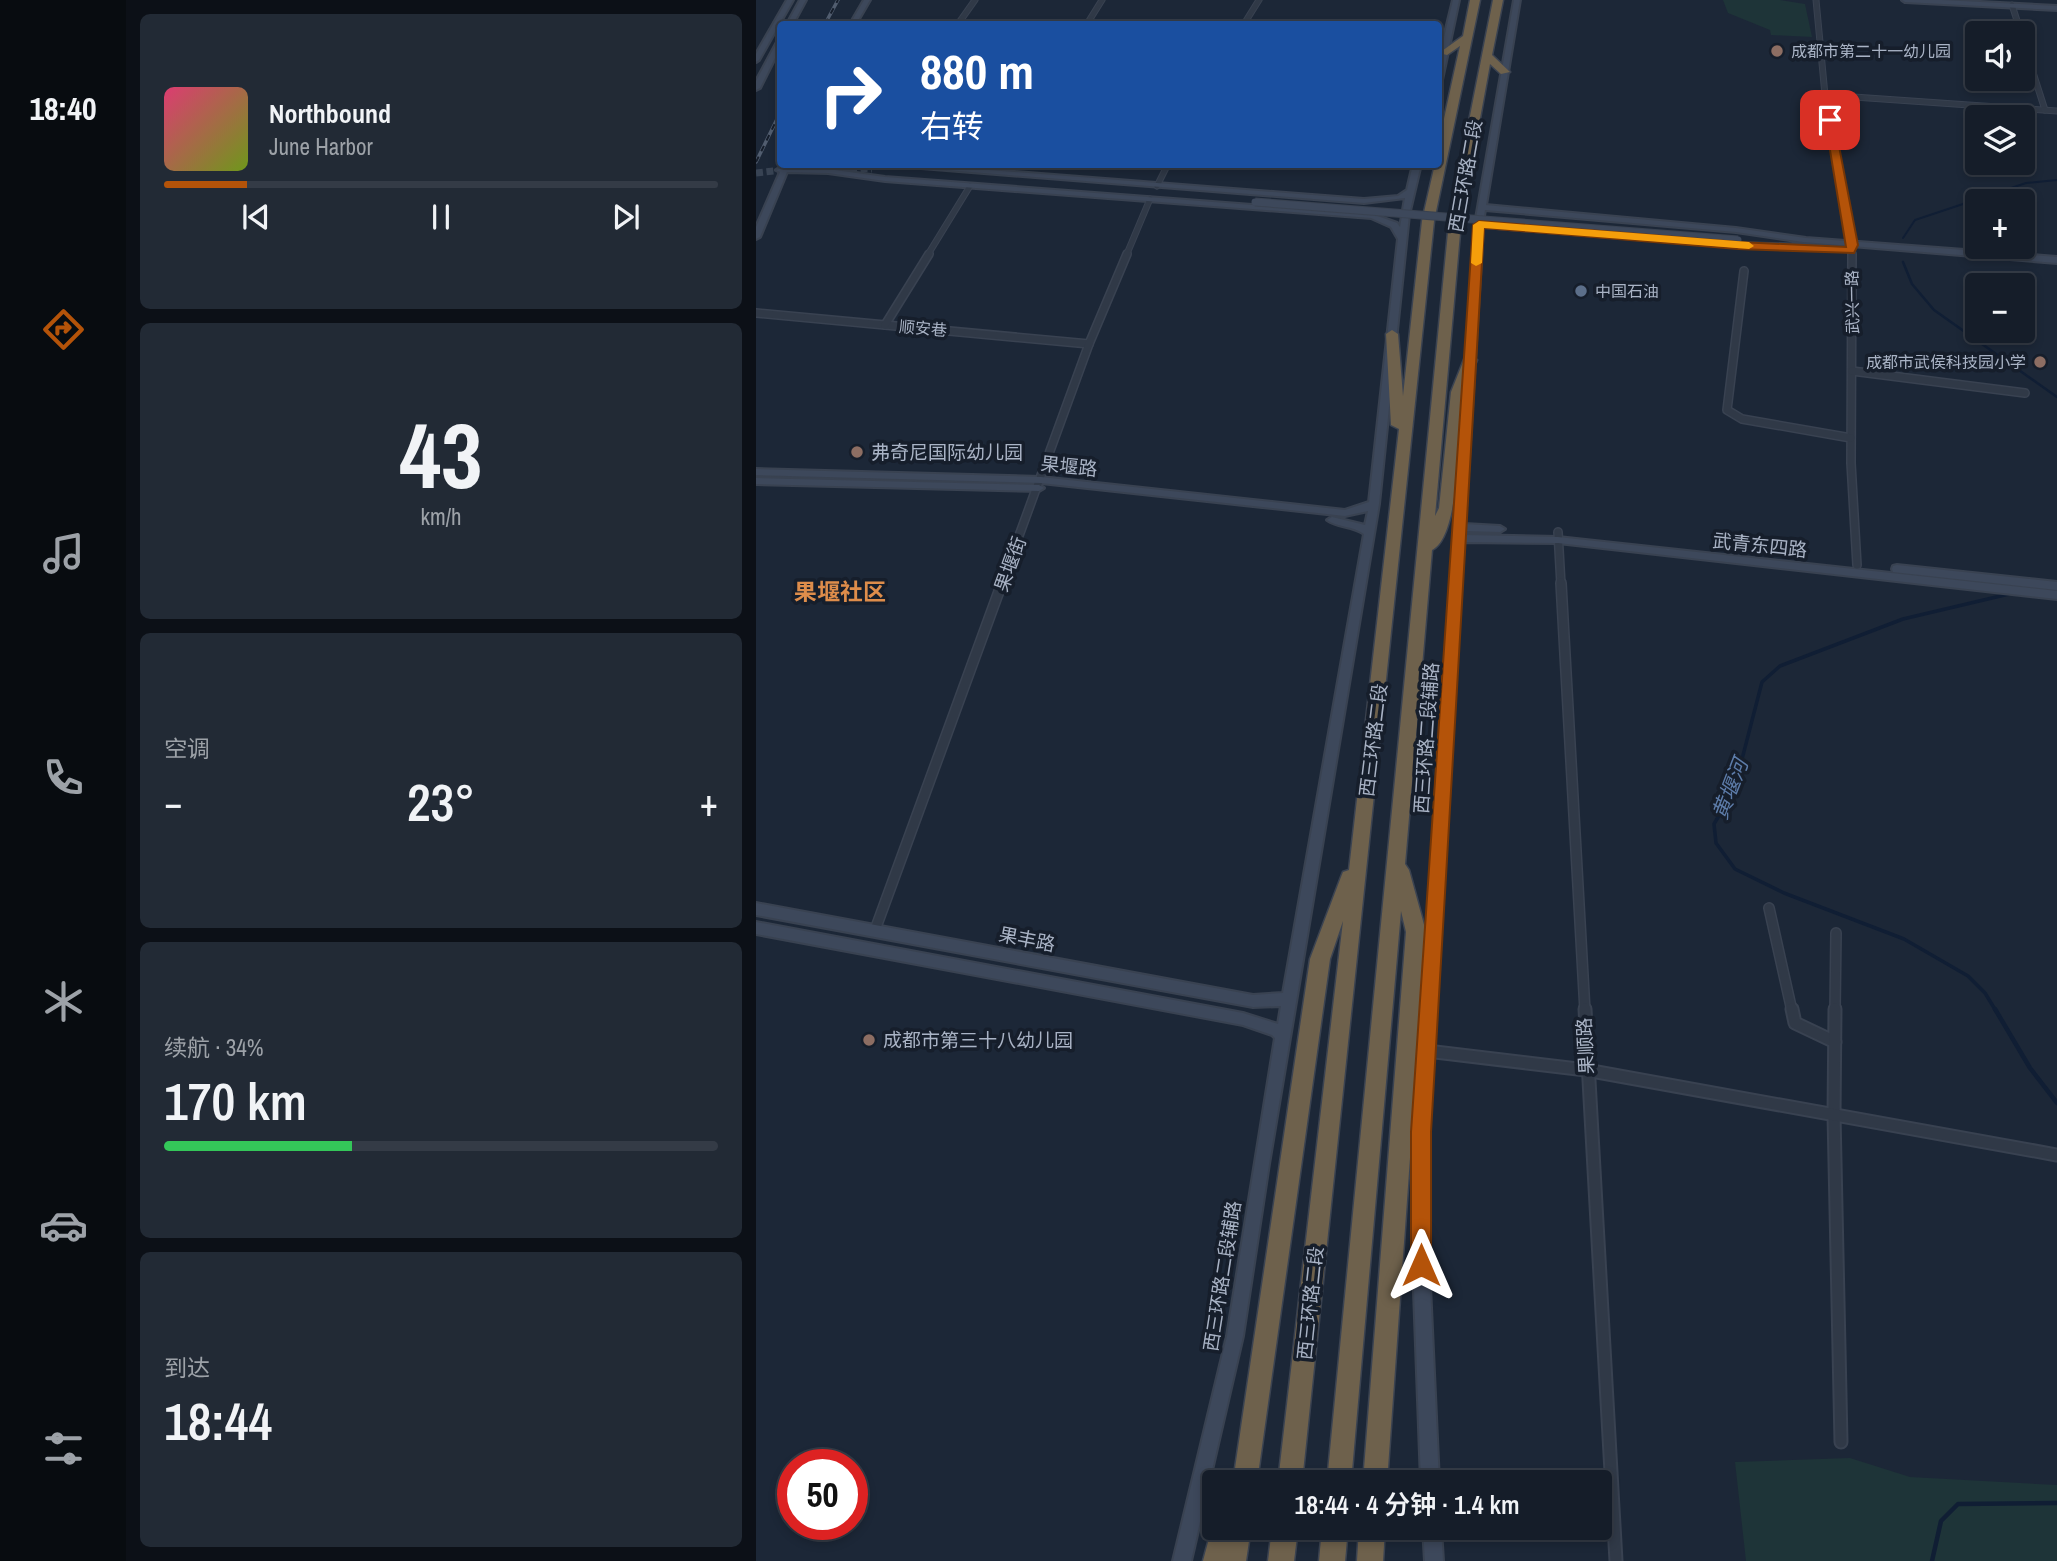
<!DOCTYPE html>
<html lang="zh">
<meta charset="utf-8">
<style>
body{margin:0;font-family:"Archivo Narrow","Noto Sans SC",sans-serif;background:#222a35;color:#f1f3f6;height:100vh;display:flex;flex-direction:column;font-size:26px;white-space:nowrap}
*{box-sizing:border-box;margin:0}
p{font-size:23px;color:#9da2a8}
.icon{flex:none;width:38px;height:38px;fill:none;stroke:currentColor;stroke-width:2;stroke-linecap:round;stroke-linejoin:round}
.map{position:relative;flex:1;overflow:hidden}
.drawer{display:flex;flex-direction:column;gap:14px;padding:14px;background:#0c1017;width:630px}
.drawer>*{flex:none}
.banner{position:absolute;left:21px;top:21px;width:665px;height:147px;border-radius:7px;box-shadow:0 4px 10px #0003,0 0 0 2px #343b46;background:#1a4fa0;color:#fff;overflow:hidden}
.controls{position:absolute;left:1209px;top:21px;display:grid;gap:14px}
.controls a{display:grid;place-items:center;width:70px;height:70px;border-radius:7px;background:#151d29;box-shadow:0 4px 10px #0003,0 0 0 2px #343b46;font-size:35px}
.speed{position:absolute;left:21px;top:1449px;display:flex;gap:14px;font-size:35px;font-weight:700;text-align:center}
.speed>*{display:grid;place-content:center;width:91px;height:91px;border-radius:50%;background:#151d29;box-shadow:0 4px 10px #0003,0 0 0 2px #343b46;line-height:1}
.speed .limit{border:10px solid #d22;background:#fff;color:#111}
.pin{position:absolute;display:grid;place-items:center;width:60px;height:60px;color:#fff;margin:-30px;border-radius:14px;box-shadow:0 4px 10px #0006}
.me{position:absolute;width:77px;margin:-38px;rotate:0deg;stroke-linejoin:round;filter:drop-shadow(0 0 5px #0008)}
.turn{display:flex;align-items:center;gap:24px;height:147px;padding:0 28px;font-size:32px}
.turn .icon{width:91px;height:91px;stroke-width:2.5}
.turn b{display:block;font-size:49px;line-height:60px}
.big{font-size:52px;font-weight:600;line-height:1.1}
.drawer .card{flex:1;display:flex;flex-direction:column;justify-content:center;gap:10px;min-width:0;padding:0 24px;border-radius:10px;background:#222a35}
.drawer .dial{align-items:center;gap:0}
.dial b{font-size:91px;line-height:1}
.song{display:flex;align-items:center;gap:21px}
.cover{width:84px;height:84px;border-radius:10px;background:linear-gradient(135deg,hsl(340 70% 55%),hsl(80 70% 35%))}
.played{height:7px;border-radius:4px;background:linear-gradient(90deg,#b45309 15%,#343b46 15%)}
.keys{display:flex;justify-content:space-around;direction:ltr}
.heat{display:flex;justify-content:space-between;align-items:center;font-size:38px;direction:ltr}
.charge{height:10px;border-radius:5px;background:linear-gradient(90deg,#34c759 34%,#343b46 0)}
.trip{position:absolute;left:446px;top:1470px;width:410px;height:70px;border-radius:7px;background:#151d29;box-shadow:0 4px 10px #0003,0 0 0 2px #343b46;font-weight:600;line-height:70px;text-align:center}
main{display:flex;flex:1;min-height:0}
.menu{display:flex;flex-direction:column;width:126px;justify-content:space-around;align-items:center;background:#080c10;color:#9da2a8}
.menu .icon{width:49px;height:49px}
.menu .selected{color:#b45309}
.menu b{font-size:32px;color:#f1f3f6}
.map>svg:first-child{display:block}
.green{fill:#1e3438}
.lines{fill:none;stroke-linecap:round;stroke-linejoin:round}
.stream-far3{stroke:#101e34;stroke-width:2}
.stream-far2{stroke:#101e34;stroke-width:2.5}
.stream-far1{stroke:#101e34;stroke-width:3.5}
.stream{stroke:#101e34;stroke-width:4.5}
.secondary-tunnel{stroke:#384353;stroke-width:7;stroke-dasharray:7 3.5;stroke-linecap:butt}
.street-far3-casing{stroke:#394251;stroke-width:7}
.street-far2-casing{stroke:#394251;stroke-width:10}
.street-far1-casing{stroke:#394251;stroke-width:12}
.street-casing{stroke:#394251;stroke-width:15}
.secondary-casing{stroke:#394251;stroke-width:4}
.highway-casing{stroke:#3b4351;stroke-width:3}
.street-far3{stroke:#303947;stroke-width:5}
.street-far2{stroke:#303947;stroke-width:7}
.street-far1{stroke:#303947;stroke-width:9}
.street{stroke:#303947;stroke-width:11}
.secondary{fill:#3d485b;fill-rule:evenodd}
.highway{fill:#6e614c;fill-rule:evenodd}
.rail-casing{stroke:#515d6f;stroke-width:3.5}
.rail{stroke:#161e2b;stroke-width:2;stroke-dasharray:6;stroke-linecap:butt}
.secondary-bridge-casing{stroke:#394251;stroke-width:9;stroke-linecap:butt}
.secondary-bridge{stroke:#3d485b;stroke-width:7}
.route{fill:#b45309;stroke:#753606;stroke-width:2}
.slow{fill:#f59e0b}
.education-dot{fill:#8d6e63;stroke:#161e2b;stroke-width:2.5}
.service-dot{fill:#5c6f8a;stroke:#161e2b;stroke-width:2.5}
.labels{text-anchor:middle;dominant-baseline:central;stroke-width:7;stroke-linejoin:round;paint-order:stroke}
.far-poi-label{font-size:16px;fill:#a9b3c5;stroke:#161e2b;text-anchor:start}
.far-street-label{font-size:16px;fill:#a9b3c5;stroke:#161e2b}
.street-label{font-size:19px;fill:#a9b3c5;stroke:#161e2b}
.poi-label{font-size:19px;fill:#a9b3c5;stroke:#161e2b;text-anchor:start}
.water-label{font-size:21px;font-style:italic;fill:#5d7ca9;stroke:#161e2b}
.quarter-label{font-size:23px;font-weight:bold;fill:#de8d4b;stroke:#161e2b}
</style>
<main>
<nav class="menu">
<b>18:40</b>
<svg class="icon selected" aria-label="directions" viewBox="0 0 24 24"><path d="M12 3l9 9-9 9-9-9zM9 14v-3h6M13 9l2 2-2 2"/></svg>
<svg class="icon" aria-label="music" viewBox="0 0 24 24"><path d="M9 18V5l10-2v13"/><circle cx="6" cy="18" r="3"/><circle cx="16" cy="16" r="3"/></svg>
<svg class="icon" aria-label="phone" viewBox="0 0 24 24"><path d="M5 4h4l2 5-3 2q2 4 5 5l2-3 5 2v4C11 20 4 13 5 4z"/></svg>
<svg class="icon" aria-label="climate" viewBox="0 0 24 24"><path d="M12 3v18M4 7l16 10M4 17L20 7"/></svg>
<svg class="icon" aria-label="car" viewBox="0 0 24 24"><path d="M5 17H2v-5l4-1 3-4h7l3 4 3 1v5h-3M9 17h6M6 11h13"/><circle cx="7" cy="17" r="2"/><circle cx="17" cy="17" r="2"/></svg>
<svg class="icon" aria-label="filters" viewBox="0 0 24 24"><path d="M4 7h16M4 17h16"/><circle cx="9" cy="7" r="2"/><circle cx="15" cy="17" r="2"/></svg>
</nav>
<section class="drawer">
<div class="card">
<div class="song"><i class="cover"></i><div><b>Northbound</b><p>June Harbor</p></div></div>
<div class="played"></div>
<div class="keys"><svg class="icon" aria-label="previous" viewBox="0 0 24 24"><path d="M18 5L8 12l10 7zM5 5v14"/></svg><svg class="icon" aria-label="pause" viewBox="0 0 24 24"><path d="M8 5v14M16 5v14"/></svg><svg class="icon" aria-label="next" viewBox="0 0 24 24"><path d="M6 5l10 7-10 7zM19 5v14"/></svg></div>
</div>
<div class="card dial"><b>43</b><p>km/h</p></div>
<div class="card"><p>空调</p>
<div class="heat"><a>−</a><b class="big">23°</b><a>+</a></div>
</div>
<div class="card"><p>续航 · 34%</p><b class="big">170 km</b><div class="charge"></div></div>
<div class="card"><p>到达</p><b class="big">18:44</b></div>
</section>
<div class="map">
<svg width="1301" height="1561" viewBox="0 0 1301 1561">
<rect width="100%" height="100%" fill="#1c2737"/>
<g class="green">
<path d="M 967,0 L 1024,0 L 1049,4 L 1056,37 L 1015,35 L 1014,30 L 972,13 Z"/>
<path d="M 1094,1458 L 1154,1477 L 1301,1485 L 1301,1561 L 990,1561 L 979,1462 Z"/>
</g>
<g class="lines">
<path class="stream-far3" d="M 1147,238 L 1159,220 L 1270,183 L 1301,180"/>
<path class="stream-far2" d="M 1147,262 L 1156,284 L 1178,310 L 1301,397"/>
<path class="stream-far1" d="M 1240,1011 L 1229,993 L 1212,976 L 1148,939 L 1028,893 L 979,869 L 960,843 L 958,824 L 978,790 L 1006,682 L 1024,666 L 1147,619 L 1253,594"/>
<g class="stream">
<path d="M 1239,1009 L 1274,1068 L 1301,1103"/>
<path d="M 1176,1561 L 1185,1521 L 1202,1504 L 1301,1503"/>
</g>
<path class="secondary-tunnel" d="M 0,173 L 53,167 L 116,169"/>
<g class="street-far3-casing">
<g id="street-far3">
<path d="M 1060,0 L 1069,95 L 1096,256"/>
<path d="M 1256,5 L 1265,33"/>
<path d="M 202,24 L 219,0"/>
<path d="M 331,24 L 346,0"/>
<path d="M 488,24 L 503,0"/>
<path d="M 1267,41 L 1289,110"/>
<path d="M 1069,95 L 1301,111"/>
<path d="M 401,186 L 412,164"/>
<path d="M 171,256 L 214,186"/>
<path d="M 370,256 L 394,199"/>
</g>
</g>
<g class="street-far2-casing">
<g id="street-far2">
<path d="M 1096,254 L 1095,463 L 1101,565"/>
<path d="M 988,271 L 971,410 L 986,419 L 1095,438"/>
<path d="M 0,313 L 333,344"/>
<path d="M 129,325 L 173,254"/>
<path d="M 1096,371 L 1269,393"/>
<path d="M 802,532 L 805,585"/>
<path d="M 245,585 L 333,344 L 371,254"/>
</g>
</g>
<g class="street-far1-casing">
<g id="street-far1">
<path d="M 805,583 L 829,1011"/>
<path d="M 1013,908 L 1036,1011"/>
<path d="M 119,930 L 246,583"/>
<path d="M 1079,1011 L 1080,933"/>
</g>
</g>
<g class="street-casing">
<g id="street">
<path d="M 829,1009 L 860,1561"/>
<path d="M 1036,1009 L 1039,1023 L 1079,1042"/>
<path d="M 1079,1009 L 1078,1115 L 1085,1442"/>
<path d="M 671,1051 L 830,1070 L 1301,1155"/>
</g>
</g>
<g class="secondary-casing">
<g id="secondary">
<path d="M 31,0 L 37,0 L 3,60 L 0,62 L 0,54 Z"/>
<path d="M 44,0 L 50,0 L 37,24 L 31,24 Z"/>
<path d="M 108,0 L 114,0 L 100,24 L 94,24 Z"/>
<path d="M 697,0 L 703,0 L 686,80 L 682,82 L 682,62 Z"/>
<path d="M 758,0 L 764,0 L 730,205 L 980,228 L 1050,238 L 1301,257 L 1301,263 L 1047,242 L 980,232 L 729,210 L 727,222 L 982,243 L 1055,245 L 1059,247 L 1055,249 L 982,247 L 727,227 L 709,524 L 744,526 L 749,529 L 744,532 L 709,531 L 708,535 L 802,537 L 1301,591 L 1301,599 L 802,543 L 708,542 L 672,1132 L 673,1264 L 683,1482 L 665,1482 L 657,1264 L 658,1132 L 719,224 Z"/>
<path d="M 1146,0 L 1186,0 L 1301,6 L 1301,10 L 1149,2 Z"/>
<path d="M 24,40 L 24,48 L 4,88 L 0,90 L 0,81 L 21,42 Z"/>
<path d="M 27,164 L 35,164 L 33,168 L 72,169 L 129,177 L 616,214 L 641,223 L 644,227 L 649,198 L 608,203 L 115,164 L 155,164 L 608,199 L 642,196 L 651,190 L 657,164 L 665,164 L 653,215 L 623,504 L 513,1164 L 487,1336 L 435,1561 L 417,1561 L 471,1336 L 519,1038 L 516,1035 L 487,1025 L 0,934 L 0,922 L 487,1013 L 522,1024 L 525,1006 L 497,1007 L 0,915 L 0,903 L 497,995 L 527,993 L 608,534 C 596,525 582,528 571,520 L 576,517 L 609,525 L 612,511 L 589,516 L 285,483 L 0,475 L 0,469 L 285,477 L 589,510 L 613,502 L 642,239 L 635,227 L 615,218 L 129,181 L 72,173 L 31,172 L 4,237 L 0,239 L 0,227 L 24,172 L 20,170 L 26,168 Z"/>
<path d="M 0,478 L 283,485 L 288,488 L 283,491 L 0,484 Z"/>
<path d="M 1141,565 L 1301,582 L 1301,590 L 1137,572 L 1136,569 L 1137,566 Z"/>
<path d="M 667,1528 L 685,1528 L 687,1561 L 669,1561 Z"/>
</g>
</g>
<g class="highway-casing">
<g id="highway">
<path d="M 714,0 L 724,0 L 678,221 L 546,1482 L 522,1482 L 587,921 L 574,959 L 501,1482 L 477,1482 L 554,959 L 585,877 L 587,872 L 593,870 L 643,429 L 635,425 L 630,334 L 636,330 L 642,334 L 647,396 L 666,221 L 679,164 L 682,164 L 682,146 L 704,46 L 691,55 L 683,53 L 707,36 Z"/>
<path d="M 737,0 L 747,0 L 736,55 L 754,72 L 745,74 L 734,64 L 705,222 L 679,516 L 683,508 L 695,392 L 709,357 L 714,356 L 721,360 C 717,370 712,381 709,391 C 701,422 706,535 676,550 L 649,864 L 653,870 L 670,932 L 631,1482 L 607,1482 L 650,932 L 645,911 L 595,1482 L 571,1482 L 693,222 Z"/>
<path d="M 458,1520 L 458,1528 L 495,1528 L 490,1561 L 447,1561 Z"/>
<path d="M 516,1528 L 542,1528 L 538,1561 L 512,1561 Z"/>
<path d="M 566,1528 L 592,1528 L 589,1561 L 563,1561 Z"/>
<path d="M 603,1528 L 629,1528 L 627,1561 L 601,1561 Z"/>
</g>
</g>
<use href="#street-far3" class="street-far3"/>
<use href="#street-far2" class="street-far2"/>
<use href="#street-far1" class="street-far1"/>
<use href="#street" class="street"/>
<use href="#secondary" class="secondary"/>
<use href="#highway" class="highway"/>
<g class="rail-casing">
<g id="rail">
<path d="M 69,24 L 82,0"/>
<path d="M 0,162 L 24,113"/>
</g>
</g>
<use href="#rail" class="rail"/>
<g class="secondary-bridge-casing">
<path id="secondary-bridge" d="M 499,202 L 982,240"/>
</g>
<use href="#secondary-bridge" class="secondary-bridge"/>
</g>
<path class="route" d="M 1074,117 L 1078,120 L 1102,245 L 1098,253 L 982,249 L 728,228 L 675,1132 L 675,1265 L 672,1272 L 665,1275 L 658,1272 L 655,1265 L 655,1132 L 717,225 L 723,221 L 982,242 L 1090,247 L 1069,120 Z"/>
<path class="slow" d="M 723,221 L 993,242 L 998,246 L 993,249 L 728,228 L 726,263 L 720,266 L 715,263 L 717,225 Z"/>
<g class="education-dot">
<circle cx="1021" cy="51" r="7"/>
<circle cx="1284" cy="362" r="7"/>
<circle cx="101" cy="452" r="7"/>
<circle cx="113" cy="1040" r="7"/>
</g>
<circle class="service-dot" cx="825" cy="291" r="7"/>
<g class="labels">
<g class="far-poi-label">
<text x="1035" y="51">成都市第二十一幼儿园</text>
<text x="839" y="291">中国石油</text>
<text x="1270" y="362" text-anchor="end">成都市武侯科技园小学</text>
</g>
<g class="far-street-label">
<text transform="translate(1096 302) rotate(-91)">武兴一路</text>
<text transform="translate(167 328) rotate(5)">顺安巷</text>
</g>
<g class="street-label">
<text transform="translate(709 176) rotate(-80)">西三环路二段</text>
<text transform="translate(313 466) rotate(6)">果堰路</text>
<text transform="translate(1004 545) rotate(6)">武青东四路</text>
<text transform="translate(254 564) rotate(-70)">果堰街</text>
<text transform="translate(670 738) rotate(-86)">西三环路二段辅路</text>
<text transform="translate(617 740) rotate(-83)">西三环路二段</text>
<text transform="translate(271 939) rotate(11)">果丰路</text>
<text transform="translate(829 1046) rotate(-93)">果顺路</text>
<text transform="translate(466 1276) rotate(-81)">西三环路二段辅路</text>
<text transform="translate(554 1303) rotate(-84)">西三环路二段</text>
</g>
<g class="poi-label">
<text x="115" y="452">弗奇尼国际幼儿园</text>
<text x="127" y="1040">成都市第三十八幼儿园</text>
</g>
<g class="water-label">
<text transform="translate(974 789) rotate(-69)">黄堰河</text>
</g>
<g class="quarter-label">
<text x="84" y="591">果堰社区</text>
</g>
</g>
</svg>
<div class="controls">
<a><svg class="icon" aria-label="sound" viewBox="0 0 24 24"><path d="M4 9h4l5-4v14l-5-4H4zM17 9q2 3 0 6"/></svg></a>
<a><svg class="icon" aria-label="layers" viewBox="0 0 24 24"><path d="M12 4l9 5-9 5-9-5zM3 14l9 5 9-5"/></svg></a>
<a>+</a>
<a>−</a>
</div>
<div class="speed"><div class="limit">50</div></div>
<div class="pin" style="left:1074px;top:120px;background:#d93025"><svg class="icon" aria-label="arrive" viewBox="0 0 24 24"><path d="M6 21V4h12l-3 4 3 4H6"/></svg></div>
<svg class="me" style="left:665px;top:1265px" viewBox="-20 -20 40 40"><path d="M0-17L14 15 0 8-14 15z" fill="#b45309" stroke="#fff" stroke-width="4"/></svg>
<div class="trip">18:44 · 4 分钟 · 1.4 km</div>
<div class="banner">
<div class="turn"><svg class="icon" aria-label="right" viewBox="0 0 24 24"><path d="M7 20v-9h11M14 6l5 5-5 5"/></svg><div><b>880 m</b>右转</div></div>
</div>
</div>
</main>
